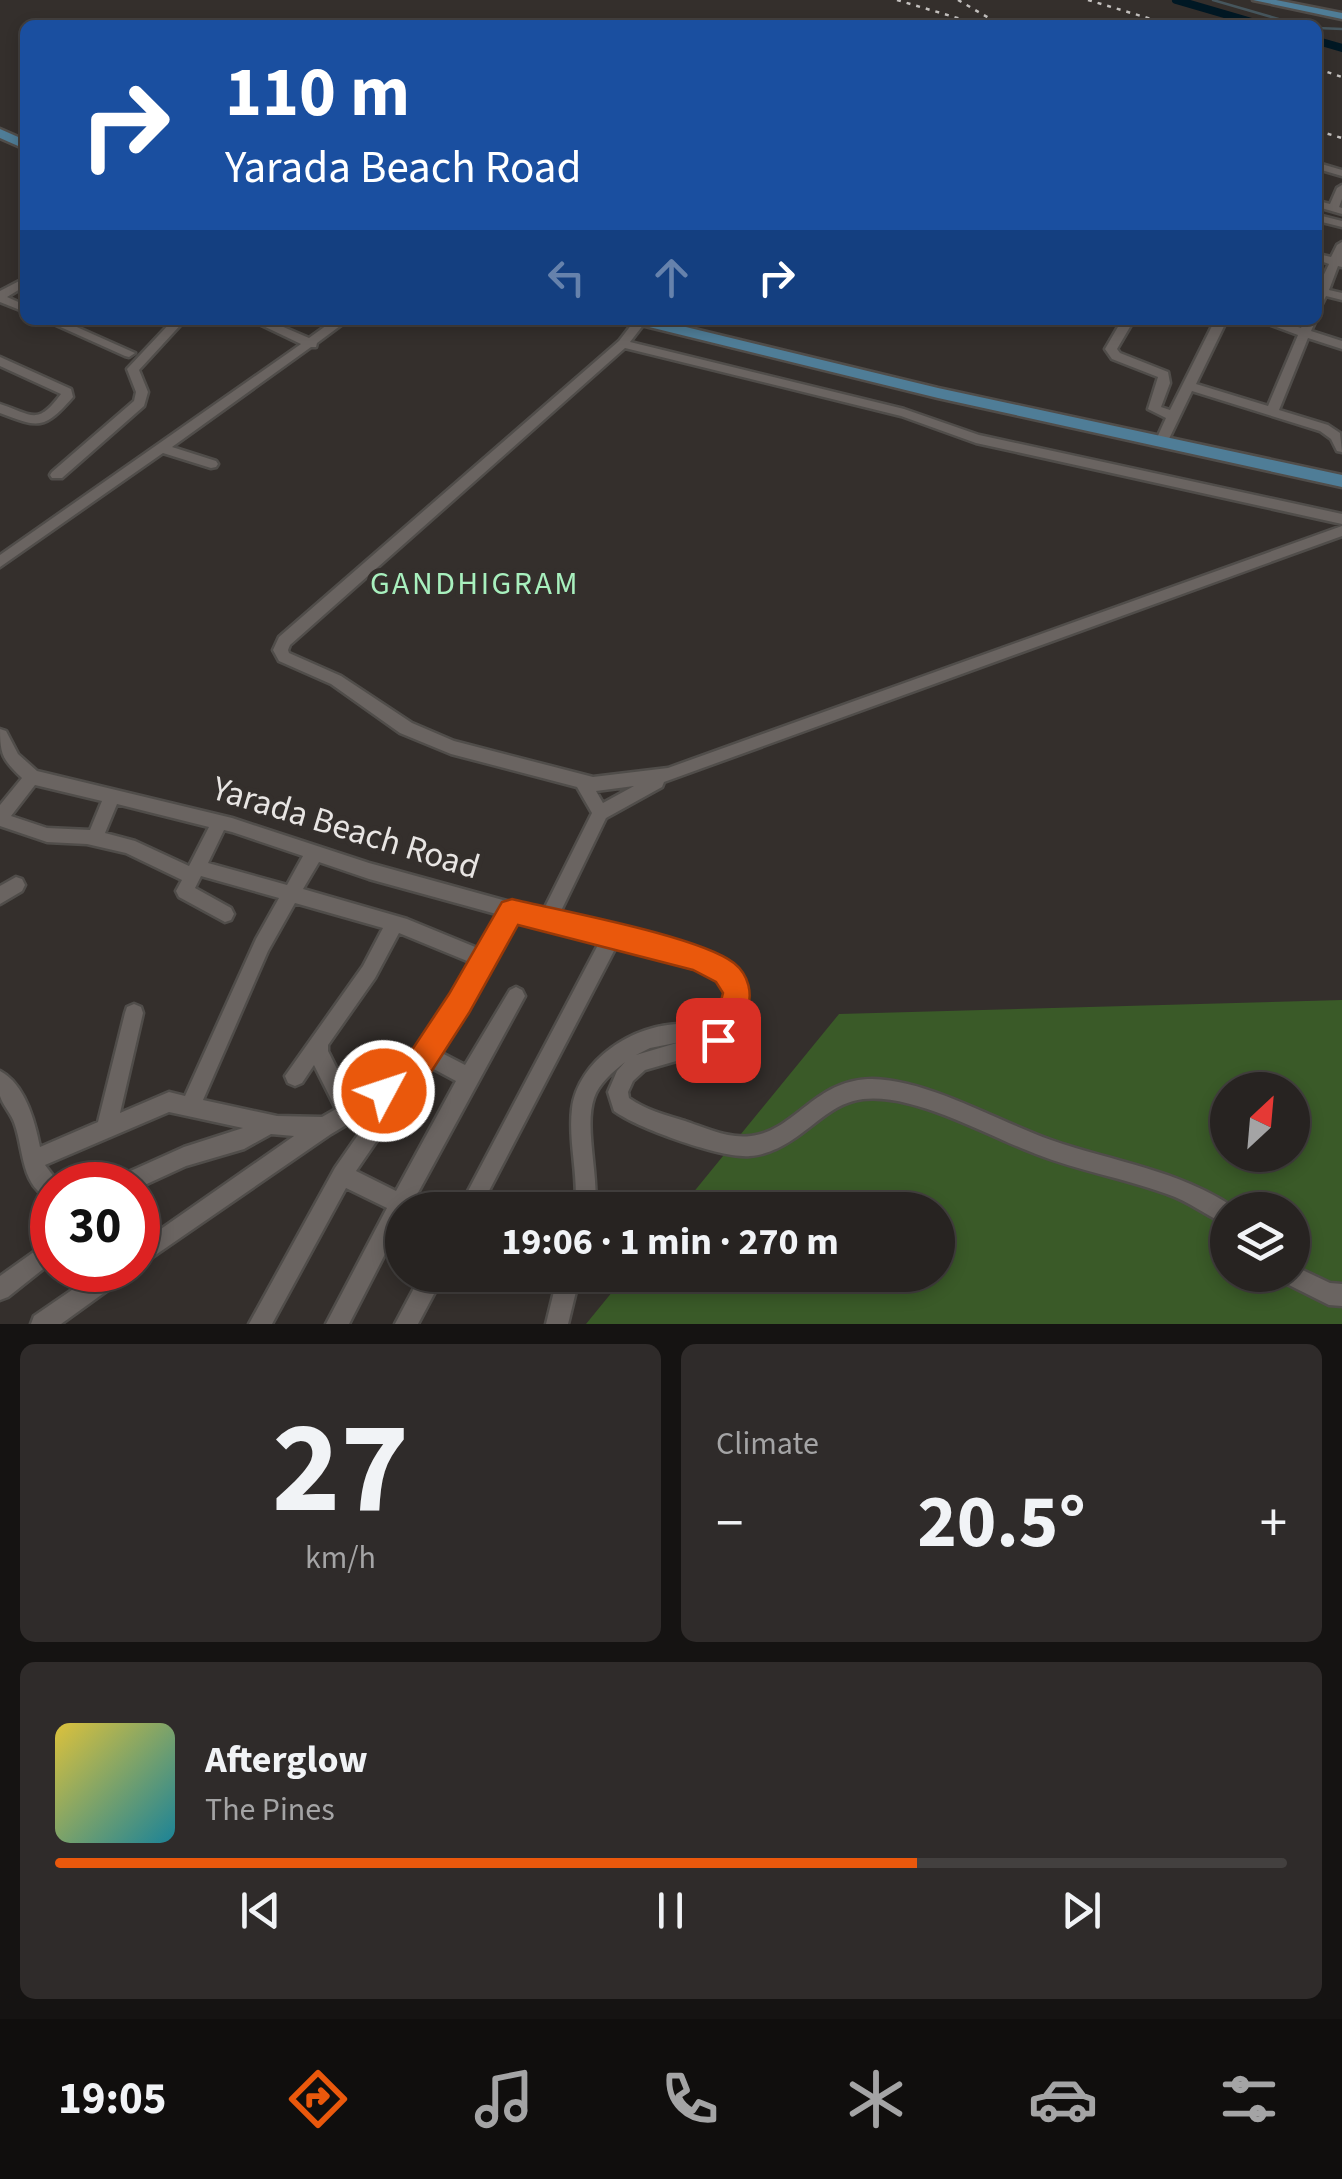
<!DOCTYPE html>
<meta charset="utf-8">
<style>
body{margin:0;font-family:"Source Sans 3",sans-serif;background:#2f2b2a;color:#f1f3f6;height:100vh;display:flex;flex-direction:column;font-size:38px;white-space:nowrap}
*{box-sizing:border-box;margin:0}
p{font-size:32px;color:#a4a4a5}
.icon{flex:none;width:55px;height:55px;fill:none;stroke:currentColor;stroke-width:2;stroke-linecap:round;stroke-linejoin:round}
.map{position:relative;height:1324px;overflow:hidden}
.side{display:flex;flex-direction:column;gap:20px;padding:20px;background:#151312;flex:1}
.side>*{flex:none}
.banner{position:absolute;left:20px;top:20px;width:1302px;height:305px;border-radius:15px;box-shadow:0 5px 15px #0003,0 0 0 2px #43403f;background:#1a4fa0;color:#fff;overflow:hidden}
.needle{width:65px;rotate:26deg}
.controls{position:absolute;left:1210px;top:1072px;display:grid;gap:20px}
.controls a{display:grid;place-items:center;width:100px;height:100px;border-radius:50%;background:#272321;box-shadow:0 5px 15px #0003,0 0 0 2px #43403f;font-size:50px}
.speed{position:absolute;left:30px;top:1162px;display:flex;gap:20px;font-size:50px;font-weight:700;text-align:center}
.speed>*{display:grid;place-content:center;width:130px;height:130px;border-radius:50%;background:#272321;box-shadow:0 5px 15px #0003,0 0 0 2px #43403f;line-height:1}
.speed .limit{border:15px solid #d22;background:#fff;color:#111}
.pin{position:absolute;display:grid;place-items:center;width:85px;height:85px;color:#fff;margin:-42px;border-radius:20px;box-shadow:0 5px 15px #0006}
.me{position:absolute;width:110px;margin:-55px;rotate:50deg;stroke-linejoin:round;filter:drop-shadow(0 0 8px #0008)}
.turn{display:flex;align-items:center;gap:35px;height:210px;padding:0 40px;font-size:45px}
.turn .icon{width:130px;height:130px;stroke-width:2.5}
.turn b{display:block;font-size:70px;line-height:85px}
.lanes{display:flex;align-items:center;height:95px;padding:0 40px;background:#0003;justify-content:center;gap:50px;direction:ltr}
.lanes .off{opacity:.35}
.big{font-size:75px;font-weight:700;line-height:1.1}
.side .widget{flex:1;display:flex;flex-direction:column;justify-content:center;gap:15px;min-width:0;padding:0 35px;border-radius:15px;background:#2f2b2a}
.side .dial{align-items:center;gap:0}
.dial b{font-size:130px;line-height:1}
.song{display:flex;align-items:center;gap:30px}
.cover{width:120px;height:120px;border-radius:15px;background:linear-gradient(135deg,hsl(50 70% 55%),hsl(190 70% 35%))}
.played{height:10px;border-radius:5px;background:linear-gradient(90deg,#ea580c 70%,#43403f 70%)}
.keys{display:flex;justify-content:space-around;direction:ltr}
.heat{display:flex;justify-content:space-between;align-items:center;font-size:55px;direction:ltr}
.side .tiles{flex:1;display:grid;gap:20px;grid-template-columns:1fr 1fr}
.widget:last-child{grid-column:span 2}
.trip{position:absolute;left:385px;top:1192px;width:570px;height:100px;border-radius:50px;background:#272321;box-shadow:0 5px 15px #0003,0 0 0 2px #43403f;font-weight:700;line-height:100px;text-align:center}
.tabs{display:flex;height:160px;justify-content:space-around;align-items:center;background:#100e0d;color:#a4a4a5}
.tabs .icon{width:70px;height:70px}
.tabs .active{color:#ea580c}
.tabs b{font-size:45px;color:#f1f3f6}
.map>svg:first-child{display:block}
.green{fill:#3a5a28;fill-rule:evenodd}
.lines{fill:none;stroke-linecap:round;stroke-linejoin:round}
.stream{stroke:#46565d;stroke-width:2.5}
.canal{stroke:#001824;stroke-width:8}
.minor-casing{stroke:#504d4a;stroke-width:5}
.major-casing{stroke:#504d4a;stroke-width:5}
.minor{fill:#6a6461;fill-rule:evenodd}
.major{fill:#4f7d97;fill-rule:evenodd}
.rail{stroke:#c3c0be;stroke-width:2.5;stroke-dasharray:4 6;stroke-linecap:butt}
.route{fill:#ea580c;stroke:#983908;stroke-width:2.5}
.labels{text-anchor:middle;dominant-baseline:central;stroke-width:10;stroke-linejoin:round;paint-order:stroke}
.neighbourhood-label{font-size:32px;letter-spacing:2.5px;fill:#a8f0be;stroke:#342f2c}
.near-street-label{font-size:35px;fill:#e8e5e3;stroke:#342f2c}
</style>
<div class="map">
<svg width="1342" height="1324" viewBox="0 0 1342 1324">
<rect width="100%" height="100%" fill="#342f2c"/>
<path class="green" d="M 1342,1000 L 1342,1324 L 586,1324 L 626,1275 L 938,1275 L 938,1210 L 679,1210 L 839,1014 ZM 1228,1090 L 1292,1090 L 1292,1155 L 1228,1155 ZM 1228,1210 L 1292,1210 L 1292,1275 L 1228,1275 Z"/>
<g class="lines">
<g class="stream">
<path d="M 1213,0 L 1299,25"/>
<path d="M 1318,28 L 1342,29"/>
</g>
<g class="canal">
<path d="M 1176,0 L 1262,25"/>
<path d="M 1318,41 L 1342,48"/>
</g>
<g class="minor-casing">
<g id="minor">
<path d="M 1318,163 L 1342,170 L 1342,176 L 1318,169 Z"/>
<path d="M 1342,185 L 1342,199 L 1339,207 L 1342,208 L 1342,214 L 1318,207 L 1318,201 L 1330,204 L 1337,188 Z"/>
<path d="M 1318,215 L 1342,221 L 1342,227 L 1318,221 Z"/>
<path d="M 1342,242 L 1342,267 L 1338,266 L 1329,290 L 1342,293 L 1342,300 L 1326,296 L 1322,304 L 1318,305 L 1318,287 L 1329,264 L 1318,260 L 1318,254 L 1331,257 L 1337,245 Z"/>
<path d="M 25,278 L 25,286 L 7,297 L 25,305 L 25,312 L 0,302 L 0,291 Z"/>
<path d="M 45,320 L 61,320 L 135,353 L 129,357 L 125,356 Z"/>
<path d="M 173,320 L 185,320 L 139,370 L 148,392 L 144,406 L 62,478 L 52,478 L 50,475 L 52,472 L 134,401 L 136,392 L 127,369 Z"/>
<path d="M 251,320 L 267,320 L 309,338 L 334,320 L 348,320 L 317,343 L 316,347 L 311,347 L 172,447 L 216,461 L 218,464 L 216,467 L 211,468 L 163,453 L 0,567 L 0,555 L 301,344 Z"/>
<path d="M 635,320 L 647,320 L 630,342 L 904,409 L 979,435 L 1342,514 L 1342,524 L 976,443 L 901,416 L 625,348 L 290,645 L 288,650 L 289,653 L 341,676 L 412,723 L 454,741 L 593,777 L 668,768 L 1342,526 L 1342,536 L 664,782 L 662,787 L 606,818 L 559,915 L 714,957 C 743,970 752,997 738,1026 C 734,1033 728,1039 725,1047 L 645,1070 L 633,1081 L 628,1092 L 629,1098 C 646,1110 665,1115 685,1121 C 706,1128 728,1139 751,1136 C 795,1131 815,1079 872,1079 C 929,1080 997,1121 1051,1140 C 1114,1162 1179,1170 1235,1208 L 1236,1210 L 1228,1210 L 1228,1225 C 1206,1216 1189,1201 1167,1194 C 1124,1178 1079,1171 1036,1154 C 988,1136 914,1093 863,1099 C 833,1103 817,1124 792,1140 C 780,1148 765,1155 750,1156 C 722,1159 637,1128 614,1111 L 608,1092 L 617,1071 L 625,1062 C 613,1072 599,1083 594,1098 C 584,1127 599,1176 595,1210 L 575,1210 C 579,1176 568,1142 572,1109 C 578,1060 634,1024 681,1024 C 691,1024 701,1027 711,1029 C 724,1019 730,1003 725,987 L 710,973 L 616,947 L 479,1210 L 458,1210 L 599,943 L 517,920 L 466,1010 L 438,1051 L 465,1065 L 510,990 L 516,987 L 522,990 L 525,996 L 414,1200 L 420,1203 L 423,1210 L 402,1210 L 402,1221 L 349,1324 L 326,1324 L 387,1208 L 346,1188 L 272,1324 L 249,1324 L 335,1168 L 378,1106 L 331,1134 L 138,1267 L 138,1245 L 294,1136 L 271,1134 L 244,1149 L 186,1166 L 138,1188 L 138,1185 L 112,1185 L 115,1178 L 184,1147 L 243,1128 L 169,1112 L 45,1165 L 60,1185 L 52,1185 L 52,1200 C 21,1188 24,1151 15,1125 C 12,1114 3,1106 0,1096 C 0,1089 0,1078 0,1071 C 25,1084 35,1121 40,1147 L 98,1122 L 125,1013 L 127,1007 L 134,1004 L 141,1007 L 143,1013 L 120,1113 L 169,1092 L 185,1096 L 256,939 L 279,898 L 201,876 L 195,888 L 231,908 L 234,914 L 231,920 L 225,922 L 179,897 L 176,891 L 182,880 L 126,853 L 87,844 L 47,842 L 0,826 L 0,805 L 22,778 C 3,760 0,755 0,729 L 6,731 L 18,754 L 37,771 L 232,818 L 369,863 L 543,911 L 592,813 L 577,787 L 451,754 L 400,733 L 331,684 L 279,661 L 273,650 L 279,637 L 619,341 ZM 35,785 L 102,801 L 90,830 L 47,828 L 11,816 ZM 634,786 L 603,803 L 596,791 ZM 117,804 L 209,827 L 189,866 L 135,841 L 105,833 ZM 224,830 L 232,832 L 303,856 L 287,885 L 208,863 ZM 319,862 L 369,879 L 500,915 L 480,949 L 407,919 L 303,889 ZM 295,903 L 383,928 L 363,966 L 285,1076 L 288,1083 L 295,1086 L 302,1083 L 314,1065 L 336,1109 L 322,1117 L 277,1116 L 203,1100 L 268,951 ZM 399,933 L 472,963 L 452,998 L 397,1078 L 377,1084 L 352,1099 L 328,1051 L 328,1045 L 375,978 ZM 680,1042 L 636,1055 L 650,1048 ZM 428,1066 L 456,1081 L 396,1191 L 356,1171 Z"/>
<path d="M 1122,320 L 1134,320 L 1117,349 L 1120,353 L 1168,372 L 1170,383 L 1161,407 L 1170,410 L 1215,320 L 1227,320 L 1196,384 L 1268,406 L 1298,335 L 1258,320 L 1276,320 L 1301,328 L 1304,320 L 1316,320 L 1311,331 L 1342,341 L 1342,349 L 1308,338 L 1279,410 L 1328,425 L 1340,433 L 1342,452 L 1337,451 L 1331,439 L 1320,431 L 1192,391 L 1167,443 L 1157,443 L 1156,440 L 1166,418 L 1148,409 L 1158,377 L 1112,359 L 1105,349 Z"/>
<path d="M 0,357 L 71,389 L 73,397 C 44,430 39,428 0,413 L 0,404 C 33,415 37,426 61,394 L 0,366 Z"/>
<path d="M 16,877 L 22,879 L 25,885 L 22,891 L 0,904 L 0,886 Z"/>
<path d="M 52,1239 L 52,1262 L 8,1297 L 0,1300 L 0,1276 Z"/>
<path d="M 1292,1265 L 1330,1283 L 1342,1284 L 1342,1306 L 1329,1305 L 1283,1282 L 1279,1275 L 1292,1275 Z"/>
<path d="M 101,1270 L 130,1270 L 126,1277 L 61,1324 L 31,1324 L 34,1316 Z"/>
<path d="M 421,1275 L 444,1275 L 418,1324 L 395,1324 Z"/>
<path d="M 558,1275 L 580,1275 L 568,1324 L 546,1324 Z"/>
</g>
</g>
<g class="major-casing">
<g id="major">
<path d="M 1253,0 L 1276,0 L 1342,13 L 1342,19 Z"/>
<path d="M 0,129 L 25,140 L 25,149 L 0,138 Z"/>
<path d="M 630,320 L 657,320 L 938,388 L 1342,475 L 1342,487 L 938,398 L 633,323 Z"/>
</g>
</g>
<use href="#minor" class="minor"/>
<use href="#major" class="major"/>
<g class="rail">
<path d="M 897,0 L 981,25"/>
<path d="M 958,0 L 1001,25"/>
<path d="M 1088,0 L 1171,25"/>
<path d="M 1318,69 L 1342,77"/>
<path d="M 1318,131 L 1342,138"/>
</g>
</g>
<path class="route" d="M 512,899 C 561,911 699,936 734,963 C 749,975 753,994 747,1011 C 741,1029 737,1046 718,1054 L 708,1049 L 704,1040 L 716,1020 L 723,993 L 716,982 L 693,970 L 518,925 L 469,1013 L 415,1097 L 384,1106 L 374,1102 L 370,1091 L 374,1081 L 396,1074 L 449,994 L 502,902 Z"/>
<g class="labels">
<g class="neighbourhood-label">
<text x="475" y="584">GANDHIGRAM</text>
</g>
<g class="near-street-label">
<text transform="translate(346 828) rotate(17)">Yarada Beach Road</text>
</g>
</g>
</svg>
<div class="controls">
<a><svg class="needle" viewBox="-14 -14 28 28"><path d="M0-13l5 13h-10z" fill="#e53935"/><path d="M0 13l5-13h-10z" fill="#a4a4a5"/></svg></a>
<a><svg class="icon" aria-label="layers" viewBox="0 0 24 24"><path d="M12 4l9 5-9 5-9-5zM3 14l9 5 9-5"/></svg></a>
</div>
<div class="speed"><div class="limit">30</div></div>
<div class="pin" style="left:718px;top:1040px;background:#d93025"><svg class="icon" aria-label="arrive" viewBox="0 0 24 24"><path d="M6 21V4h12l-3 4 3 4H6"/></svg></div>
<svg class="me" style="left:384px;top:1091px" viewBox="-20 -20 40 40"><circle r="17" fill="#ea580c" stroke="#fff" stroke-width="3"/><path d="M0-11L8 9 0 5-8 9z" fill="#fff"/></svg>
<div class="trip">19:06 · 1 min · 270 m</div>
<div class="banner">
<div class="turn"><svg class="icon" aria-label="right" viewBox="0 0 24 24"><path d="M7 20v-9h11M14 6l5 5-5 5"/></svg><div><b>110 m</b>Yarada Beach Road</div></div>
<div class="lanes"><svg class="icon off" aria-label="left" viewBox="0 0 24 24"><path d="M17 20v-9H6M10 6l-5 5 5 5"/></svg><svg class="icon off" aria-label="ahead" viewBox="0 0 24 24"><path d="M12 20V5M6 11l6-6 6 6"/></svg><svg class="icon" aria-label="right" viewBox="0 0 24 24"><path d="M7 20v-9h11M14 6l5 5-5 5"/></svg></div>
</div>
</div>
<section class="side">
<div class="tiles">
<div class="widget dial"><b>27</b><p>km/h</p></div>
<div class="widget"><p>Climate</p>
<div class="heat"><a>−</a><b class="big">20.5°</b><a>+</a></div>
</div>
<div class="widget">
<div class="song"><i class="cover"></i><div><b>Afterglow</b><p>The Pines</p></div></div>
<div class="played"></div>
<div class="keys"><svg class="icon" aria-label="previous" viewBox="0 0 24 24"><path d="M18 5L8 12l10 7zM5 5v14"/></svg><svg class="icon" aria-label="pause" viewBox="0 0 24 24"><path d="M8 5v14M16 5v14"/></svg><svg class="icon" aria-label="next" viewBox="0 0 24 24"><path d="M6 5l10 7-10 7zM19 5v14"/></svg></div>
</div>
</div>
</section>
<nav class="tabs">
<b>19:05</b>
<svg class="icon active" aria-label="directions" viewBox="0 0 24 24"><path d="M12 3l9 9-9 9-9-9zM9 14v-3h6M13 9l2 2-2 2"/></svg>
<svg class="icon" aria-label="music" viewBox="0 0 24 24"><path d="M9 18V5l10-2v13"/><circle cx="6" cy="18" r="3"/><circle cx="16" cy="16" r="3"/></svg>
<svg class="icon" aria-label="phone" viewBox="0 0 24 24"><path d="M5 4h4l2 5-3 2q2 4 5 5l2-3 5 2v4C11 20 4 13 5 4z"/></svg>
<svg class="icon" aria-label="climate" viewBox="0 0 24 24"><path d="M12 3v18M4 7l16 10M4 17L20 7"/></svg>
<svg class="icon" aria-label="car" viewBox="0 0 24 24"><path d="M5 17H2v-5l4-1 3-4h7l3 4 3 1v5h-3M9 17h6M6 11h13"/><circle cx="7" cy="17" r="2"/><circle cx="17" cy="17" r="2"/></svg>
<svg class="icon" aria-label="filters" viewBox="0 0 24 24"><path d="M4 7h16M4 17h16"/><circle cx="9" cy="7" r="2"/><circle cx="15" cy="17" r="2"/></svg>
</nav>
